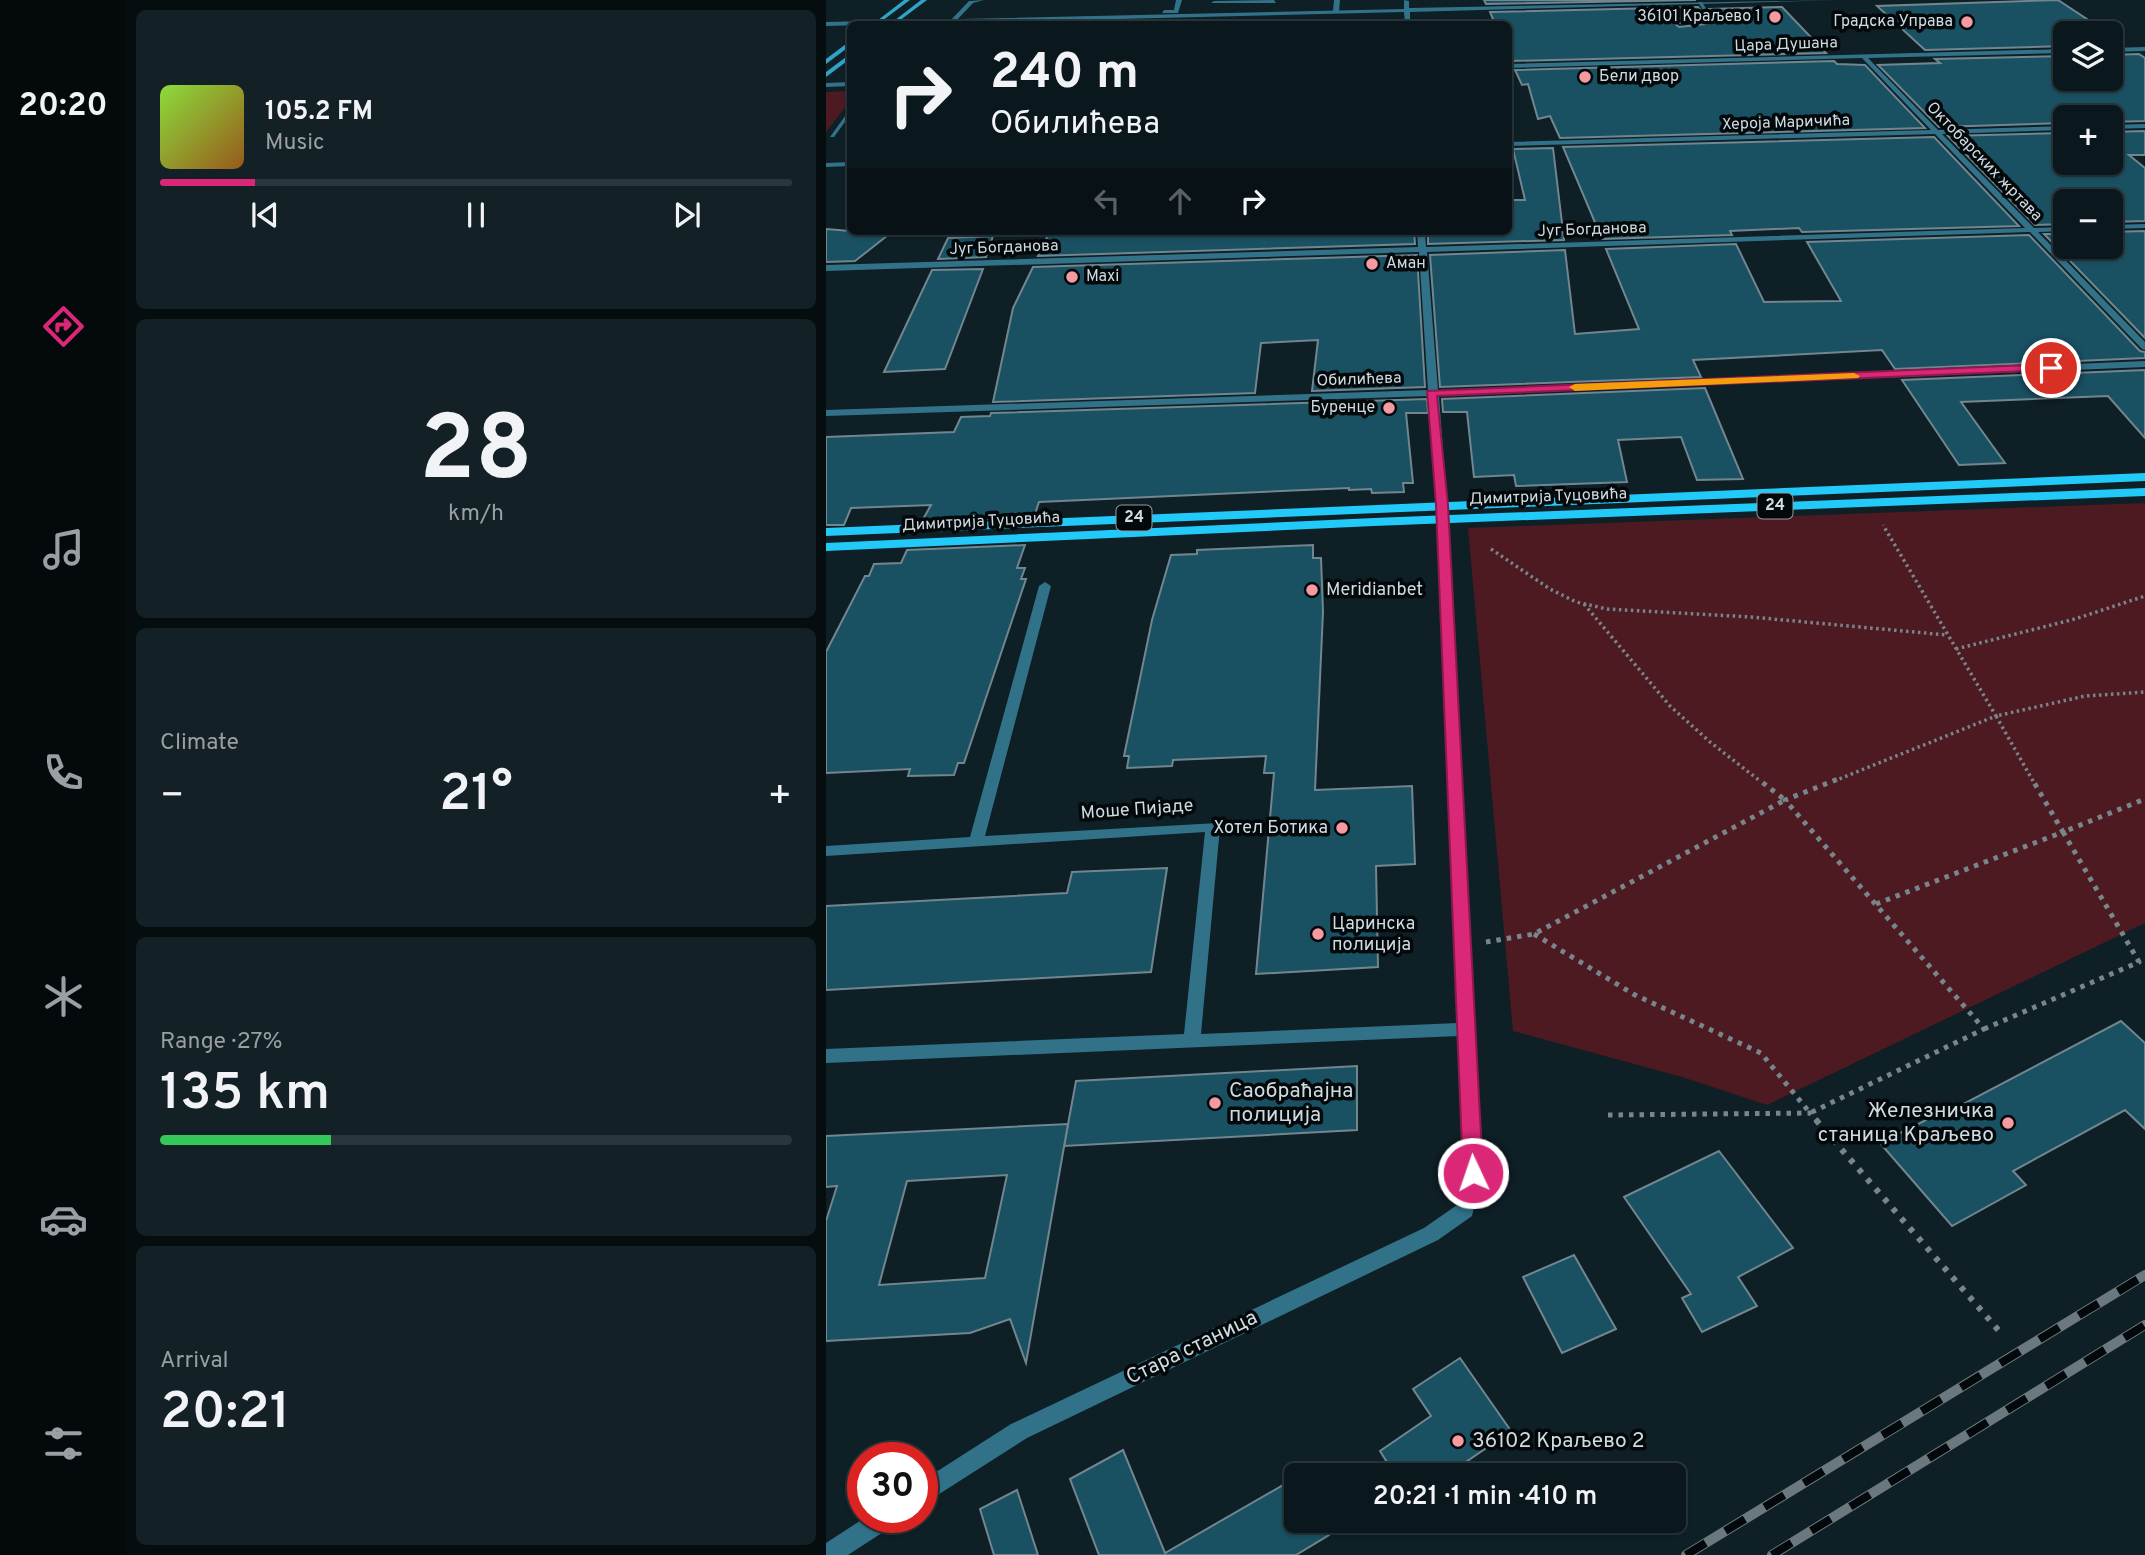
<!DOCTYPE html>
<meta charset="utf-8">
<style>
body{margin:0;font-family:Overpass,sans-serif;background:#132025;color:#f1f3f6;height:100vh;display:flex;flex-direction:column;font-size:26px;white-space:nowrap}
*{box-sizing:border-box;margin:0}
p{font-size:23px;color:#999fa3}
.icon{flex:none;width:38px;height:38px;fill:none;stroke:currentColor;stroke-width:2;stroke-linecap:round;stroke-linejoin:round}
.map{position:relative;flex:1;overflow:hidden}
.details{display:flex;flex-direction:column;gap:10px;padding:10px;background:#060d0f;width:700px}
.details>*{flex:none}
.banner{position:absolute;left:21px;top:21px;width:665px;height:214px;border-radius:10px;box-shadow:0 2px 5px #0004,0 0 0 2px #2a363b;background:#0a171c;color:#f1f3f6;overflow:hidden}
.fabs{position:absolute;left:1227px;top:21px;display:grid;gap:14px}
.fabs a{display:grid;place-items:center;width:70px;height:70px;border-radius:10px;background:#0a171c;box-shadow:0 2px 5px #0004,0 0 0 2px #2a363b;font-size:35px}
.speed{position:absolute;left:21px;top:1442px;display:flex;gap:14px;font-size:35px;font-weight:700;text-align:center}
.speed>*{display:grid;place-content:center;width:91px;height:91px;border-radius:50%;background:#0a171c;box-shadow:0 2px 5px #0004,0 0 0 2px #2a363b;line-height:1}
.speed .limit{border:10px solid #d22;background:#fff;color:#111}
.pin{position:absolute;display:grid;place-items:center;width:60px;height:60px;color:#fff;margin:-30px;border:4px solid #fff;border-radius:50%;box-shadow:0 2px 7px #0007}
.me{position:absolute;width:77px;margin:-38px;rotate:357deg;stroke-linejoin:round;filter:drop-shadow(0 0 5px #0008)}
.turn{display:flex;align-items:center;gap:24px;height:147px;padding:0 28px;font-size:32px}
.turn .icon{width:91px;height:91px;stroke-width:2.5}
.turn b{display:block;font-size:49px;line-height:60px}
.lanes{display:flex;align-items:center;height:66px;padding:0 28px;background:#0003;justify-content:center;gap:35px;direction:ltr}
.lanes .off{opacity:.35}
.big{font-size:52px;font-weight:600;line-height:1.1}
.details .card{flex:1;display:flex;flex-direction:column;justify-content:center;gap:10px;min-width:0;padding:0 24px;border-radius:10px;background:#132025}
.details .dial{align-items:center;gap:0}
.dial b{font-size:91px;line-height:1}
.song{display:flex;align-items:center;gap:21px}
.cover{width:84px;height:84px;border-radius:10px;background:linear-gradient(135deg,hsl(90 70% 55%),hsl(30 70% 35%))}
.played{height:7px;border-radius:4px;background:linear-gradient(90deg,#db2777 15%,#2a363b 15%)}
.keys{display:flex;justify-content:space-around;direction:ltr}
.heat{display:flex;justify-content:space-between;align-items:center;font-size:38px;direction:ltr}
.charge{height:10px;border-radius:5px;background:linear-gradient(90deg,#34c759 27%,#2a363b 0)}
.trip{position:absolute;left:458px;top:1463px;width:402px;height:70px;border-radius:10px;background:#0a171c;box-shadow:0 2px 5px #0004,0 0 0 2px #2a363b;font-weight:600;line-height:70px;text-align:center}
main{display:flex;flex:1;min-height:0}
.dock{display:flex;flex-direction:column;width:126px;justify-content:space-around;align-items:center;background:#04090b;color:#999fa3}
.dock .icon{width:49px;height:49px}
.dock .active{color:#db2777}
.dock b{font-size:32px;color:#f1f3f6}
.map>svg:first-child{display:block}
.green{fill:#4c1a20}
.building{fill:#195062;stroke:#71868e;stroke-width:2;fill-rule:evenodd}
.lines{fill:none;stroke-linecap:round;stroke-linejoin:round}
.path-far2{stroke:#78868c;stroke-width:3.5;stroke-dasharray:2.5 3.5;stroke-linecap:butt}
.path-far1{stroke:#78868c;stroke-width:5;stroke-dasharray:4.5 6;stroke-linecap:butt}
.path{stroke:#78868c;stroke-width:6;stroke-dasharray:5 8;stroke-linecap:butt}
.lane{fill:#317289;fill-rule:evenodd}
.street{fill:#317289;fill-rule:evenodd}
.secondary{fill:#2fa3c8;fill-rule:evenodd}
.primary{fill:#21caf9;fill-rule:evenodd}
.rail-casing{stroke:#6b797f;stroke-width:10}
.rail{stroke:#03080b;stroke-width:8;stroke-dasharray:23;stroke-linecap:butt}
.route{fill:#db2777;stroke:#8e194d;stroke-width:2}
.slow{fill:#f59e0b}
.poi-dot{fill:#f49aa0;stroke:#03080b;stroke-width:2.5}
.labels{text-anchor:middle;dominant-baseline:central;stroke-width:7;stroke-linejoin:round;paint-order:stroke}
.far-poi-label{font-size:16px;fill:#d0dbe0;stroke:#03080b;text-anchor:end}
.far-street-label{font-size:16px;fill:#d0dbe0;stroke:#03080b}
.shield{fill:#03080b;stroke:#929ca0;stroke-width:2}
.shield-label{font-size:16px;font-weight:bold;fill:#d0dbe0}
.poi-label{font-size:18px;fill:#d0dbe0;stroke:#03080b;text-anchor:start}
.street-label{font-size:18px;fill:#d0dbe0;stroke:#03080b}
.near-poi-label{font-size:21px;fill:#d0dbe0;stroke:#03080b;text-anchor:start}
.near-street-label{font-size:21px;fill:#d0dbe0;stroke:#03080b}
</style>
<main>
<nav class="dock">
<b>20:20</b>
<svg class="icon active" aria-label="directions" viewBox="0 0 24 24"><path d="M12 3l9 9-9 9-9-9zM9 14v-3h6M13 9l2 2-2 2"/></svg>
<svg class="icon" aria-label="music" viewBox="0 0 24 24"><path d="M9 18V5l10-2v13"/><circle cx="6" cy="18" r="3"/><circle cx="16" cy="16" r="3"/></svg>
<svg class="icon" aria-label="phone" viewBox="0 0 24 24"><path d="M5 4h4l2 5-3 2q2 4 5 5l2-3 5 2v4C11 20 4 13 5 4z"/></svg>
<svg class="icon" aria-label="climate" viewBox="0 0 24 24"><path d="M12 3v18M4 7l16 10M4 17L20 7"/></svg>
<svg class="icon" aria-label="car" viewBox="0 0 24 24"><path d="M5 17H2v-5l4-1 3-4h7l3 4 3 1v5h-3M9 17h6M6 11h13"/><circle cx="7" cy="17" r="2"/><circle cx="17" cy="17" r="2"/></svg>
<svg class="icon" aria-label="filters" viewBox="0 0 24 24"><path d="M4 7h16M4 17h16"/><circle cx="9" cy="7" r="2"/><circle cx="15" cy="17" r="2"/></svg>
</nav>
<section class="details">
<div class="card">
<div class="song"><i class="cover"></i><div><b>105.2 FM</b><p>Music</p></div></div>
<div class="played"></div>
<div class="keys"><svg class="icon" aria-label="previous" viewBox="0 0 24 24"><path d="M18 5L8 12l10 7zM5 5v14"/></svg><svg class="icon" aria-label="pause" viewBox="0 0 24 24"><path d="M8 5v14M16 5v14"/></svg><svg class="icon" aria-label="next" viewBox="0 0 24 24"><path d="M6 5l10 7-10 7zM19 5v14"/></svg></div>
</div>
<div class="card dial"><b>28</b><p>km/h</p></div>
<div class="card"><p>Climate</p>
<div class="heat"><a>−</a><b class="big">21°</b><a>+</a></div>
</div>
<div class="card"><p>Range · 27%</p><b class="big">135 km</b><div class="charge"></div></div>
<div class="card"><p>Arrival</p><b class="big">20:21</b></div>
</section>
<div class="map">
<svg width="1319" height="1555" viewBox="0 0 1319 1555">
<rect width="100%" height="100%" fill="#0e1f26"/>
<g class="green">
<path d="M 24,91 L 24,101 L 0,132 L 0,92 Z"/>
<path d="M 1319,503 L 1319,923 L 941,1105 L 856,1077 L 687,1031 L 642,528 Z"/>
</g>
<g class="building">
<path d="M 658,0 L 870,0 L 660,4 Z"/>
<path d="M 1232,0 L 1282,33 L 1239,33 L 1239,46 L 1099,50 L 1051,6 Z"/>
<path d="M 872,7 L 877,13 L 883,12 L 883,9 L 956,7 L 1000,53 L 685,61 L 682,55 L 682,24 L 669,24 L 664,12 ZM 886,11 L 891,19 L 889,23 L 853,27 L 847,22 L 850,19 L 881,16 Z"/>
<path d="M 1313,54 L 1319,58 L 1319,121 L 1284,122 L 1284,117 L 1239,117 L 1239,123 L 1113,127 L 1052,65 L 1114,63 L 1109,59 L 1239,56 L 1239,79 L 1284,79 L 1284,55 Z"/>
<path d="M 1008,61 L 1011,64 L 1039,65 L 1099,128 L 734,138 L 724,116 L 712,119 L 702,84 L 696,85 L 689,70 Z"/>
<path d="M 1319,131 L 1319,155 L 1303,155 L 1319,168 L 1319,221 L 1284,222 L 1284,201 L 1239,201 L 1239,224 L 1209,225 L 1122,136 L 1239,133 L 1239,163 L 1284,163 L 1284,132 Z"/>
<path d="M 1108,137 L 1193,226 L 976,232 L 973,228 L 904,231 L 906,235 L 776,239 L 737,147 Z"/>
<path d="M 727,148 L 738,240 L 602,244 L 602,231 L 682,231 L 682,200 L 699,200 L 687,149 Z"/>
<path d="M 0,229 L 24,231 L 66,232 L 29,261 L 0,262 Z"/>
<path d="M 321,231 L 588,231 L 589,244 L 212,256 L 222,235 Z"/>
<path d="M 1319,231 L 1319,338 L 1218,234 L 1239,234 L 1239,247 L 1284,247 L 1284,232 Z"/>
<path d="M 1203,235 L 1314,351 L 1319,352 L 1319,358 L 1069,369 L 1056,350 L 867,360 L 875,377 L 614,387 L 604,255 L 739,250 L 749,334 L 813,329 L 780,249 L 910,244 L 938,302 L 1015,301 L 981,242 Z"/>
<path d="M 167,236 L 160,257 L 112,259 L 122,238 Z"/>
<path d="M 591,255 L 599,387 L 486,391 L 492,340 L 435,343 L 429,393 L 167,402 L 187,308 L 207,267 Z"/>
<path d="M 157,269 L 119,369 L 58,372 L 106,270 Z"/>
<path d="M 1319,370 L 1319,438 L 1282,396 L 1135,402 L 1179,463 L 1133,465 L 1076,380 Z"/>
<path d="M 879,388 L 917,479 L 871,480 L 855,437 L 792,440 L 801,482 L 690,486 L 688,475 L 648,477 L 641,412 L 617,412 L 616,399 Z"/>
<path d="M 601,399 L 602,413 L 580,413 L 587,483 L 577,483 L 578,492 L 546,493 L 545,489 L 523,490 L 523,488 L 213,502 L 208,517 L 96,521 L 105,505 L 25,508 L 18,525 L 0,525 L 0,437 L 128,432 L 135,417 L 164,416 L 165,413 Z"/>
<path d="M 199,545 L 191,568 L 199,568 L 195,579 L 200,579 L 138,763 L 132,763 L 128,775 L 82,776 L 84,769 L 0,773 L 0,652 L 39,576 L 43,576 L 48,564 L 75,563 L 81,550 Z"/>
<path d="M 487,545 L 487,558 L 495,558 L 497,612 L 489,790 L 586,786 L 589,864 L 550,866 L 552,967 L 430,974 L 448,773 L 438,773 L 440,756 L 347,760 L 346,766 L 301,768 L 303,756 L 298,756 L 326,620 L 345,555 L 371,554 L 371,550 Z"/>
<path d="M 341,868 L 325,972 L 0,990 L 0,906 L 241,893 L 246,872 Z"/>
<path d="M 1295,1021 L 1319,1043 L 1319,1129 L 1299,1110 L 1187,1171 L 1200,1185 L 1126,1226 L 1054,1143 L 1126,1107 L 1128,1109 Z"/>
<path d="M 531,1066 L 531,1130 L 238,1146 L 250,1081 Z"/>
<path d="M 242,1124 L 200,1363 L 184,1319 L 144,1333 L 0,1341 L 0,1221 L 11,1186 L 0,1187 L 0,1136 ZM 181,1175 L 159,1278 L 53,1285 L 81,1181 Z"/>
<path d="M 893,1151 L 967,1248 L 912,1277 L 931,1306 L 876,1332 L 856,1298 L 865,1294 L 798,1197 Z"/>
<path d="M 748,1255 L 790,1329 L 736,1353 L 697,1277 Z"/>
<path d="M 634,1358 L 685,1431 L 621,1475 L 569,1475 L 554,1451 L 605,1416 L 587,1389 Z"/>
<path d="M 297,1450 L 339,1553 L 471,1477 L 471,1521 L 497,1521 L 503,1535 L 470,1555 L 273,1555 L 244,1479 Z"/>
<path d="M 191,1490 L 212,1555 L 168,1555 L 154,1509 Z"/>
</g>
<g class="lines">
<g class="path-far2">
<path d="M 665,549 L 724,589 L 750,602 L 781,609 L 925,617 L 1121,635"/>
<path d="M 758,604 L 844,706 L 884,742 L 934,781"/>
<path d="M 1130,649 L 1249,619 L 1319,596"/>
<path d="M 1008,781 L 1170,716 L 1057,525"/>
<path d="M 1207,781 L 1170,716 L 1259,696 L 1319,692"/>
</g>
<g class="path-far1">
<path d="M 1050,904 L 1237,832 L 1206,779"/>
<path d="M 708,934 L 809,995 L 935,1053 L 984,1113 L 1158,1029 L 959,800 L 1012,779"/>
<path d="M 660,942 L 708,934 L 959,800 L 932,779"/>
<path d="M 1158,1029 L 1313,962 L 1237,832 L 1319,799"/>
<path d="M 782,1115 L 984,1113 L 992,1122"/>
</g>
<path class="path" d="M 990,1120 L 1174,1332"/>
<g class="lane">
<path d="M 158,0 L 147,3 L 129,22 L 124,21 L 143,1 Z"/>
<path d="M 448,0 L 450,3 L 385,3 L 388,1 Z"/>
<path d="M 508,0 L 514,0 L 513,11 L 510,13 L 507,11 Z"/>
<path d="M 872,2 L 876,2 L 881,10 L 877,10 Z"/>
<path d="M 885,14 L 889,20 L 853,24 L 850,22 L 883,18 Z"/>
<path d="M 24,109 L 24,115 L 8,137 L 4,137 Z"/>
</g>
<g class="street">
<path d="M 350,0 L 356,0 L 352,13 L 336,13 L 338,10 L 348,10 Z"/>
<path d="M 578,0 L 583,1 L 583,8 L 1014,0 L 584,12 L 584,24 L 579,24 L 578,12 L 0,26 L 0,22 L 578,9 Z"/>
<path d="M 1319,47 L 1319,51 L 1284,52 L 1284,48 Z"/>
<path d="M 1239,49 L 1239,53 L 1042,58 L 1112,130 L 1239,126 L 1239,130 L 1116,134 L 1208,228 L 1239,227 L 1239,231 L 1212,232 L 1319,342 L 1319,350 L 1316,349 L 1204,232 L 601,252 L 612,390 L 1319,361 L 1319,367 L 613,396 L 621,505 L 656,1173 L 646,1216 L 612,1240 L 201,1438 L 96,1505 L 96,1481 L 185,1424 L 598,1228 L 631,1205 L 638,1173 L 633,1036 L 0,1063 L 0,1049 L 358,1034 L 379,832 L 0,856 L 0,846 L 144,837 L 213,586 L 219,582 L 225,586 L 159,836 L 392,823 L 394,827 L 375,1034 L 632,1023 L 611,505 L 603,396 L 0,416 L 0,410 L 602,390 L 593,252 L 0,271 L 0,265 L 592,247 L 591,231 L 599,231 L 600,247 L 1199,228 L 1109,134 L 682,146 L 682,142 L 1105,130 L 1036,58 L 682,68 L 682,64 Z"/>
<path d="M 24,82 L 24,86 L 0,87 L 0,83 Z"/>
<path d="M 1319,124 L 1319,128 L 1284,129 L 1284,125 Z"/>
<path d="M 24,162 L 24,166 L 0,167 L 0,163 Z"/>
<path d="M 1319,224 L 1319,228 L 1284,229 L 1284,225 Z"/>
<path d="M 40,1517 L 71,1517 L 68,1525 L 22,1555 L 0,1555 L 0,1543 Z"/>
</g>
<g class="secondary">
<path d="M 78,0 L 84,0 L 52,24 L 47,24 Z"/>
<path d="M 95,0 L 101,0 L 69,24 L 64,24 Z"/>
<path d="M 24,41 L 24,46 L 0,64 L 0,59 Z"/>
<path d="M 24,54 L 24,59 L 0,77 L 0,72 Z"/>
</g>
<g class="primary">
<path d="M 1319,473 L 1319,481 L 0,536 L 0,528 Z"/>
<path d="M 1319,488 L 1319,496 L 548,526 L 0,551 L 0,543 L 548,518 Z"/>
</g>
<g class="rail-casing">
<g id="rail">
<path d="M 860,1555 L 1319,1275"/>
<path d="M 946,1555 L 1319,1325"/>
</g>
</g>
<use href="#rail" class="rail"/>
</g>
<path class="route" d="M 1225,364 L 1228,365 L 1228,370 L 611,396 L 622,505 L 657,1173 L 654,1179 L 647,1182 L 640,1179 L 637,1173 L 610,505 L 601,391 Z"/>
<path class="slow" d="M 1028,373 L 1034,376 L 1032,378 L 749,391 L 743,387 L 749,384 Z"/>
<g class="poi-dot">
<circle cx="949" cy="17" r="7"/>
<circle cx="1141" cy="22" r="7"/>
<circle cx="759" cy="77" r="7"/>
<circle cx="546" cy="264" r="7"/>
<circle cx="246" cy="277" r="7"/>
<circle cx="563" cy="408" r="7"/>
<circle cx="486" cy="590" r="7"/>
<circle cx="516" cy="828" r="7"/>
<circle cx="492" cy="934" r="7"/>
<circle cx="389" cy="1103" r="7"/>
<circle cx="1182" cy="1123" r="7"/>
<circle cx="632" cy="1441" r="7"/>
</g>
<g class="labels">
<g class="far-poi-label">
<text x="935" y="17">36101 Краљево 1</text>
<text x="1127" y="22">Градска Управа</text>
<text x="773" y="77" text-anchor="start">Бели двор</text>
<text x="560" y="264" text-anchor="start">Аман</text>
<text x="260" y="277" text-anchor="start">Maxi</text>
<text x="549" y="408">Буренце</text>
</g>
<g class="far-street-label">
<text transform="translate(960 45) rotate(-2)">Цара Душана</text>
<text transform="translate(960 123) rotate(-2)">Хероја Маричића</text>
<text transform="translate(1158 162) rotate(46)">Октобарских жртава</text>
<text transform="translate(766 230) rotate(-2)">Југ Богданова</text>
<text transform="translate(178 248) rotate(-2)">Југ Богданова</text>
<text transform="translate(533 380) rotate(-2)">Обилићева</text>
<text transform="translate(722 497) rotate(-2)">Димитрија Туцовића</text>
<text transform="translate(155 522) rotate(-3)">Димитрија Туцовића</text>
</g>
<g class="shield">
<rect x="931.5" y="493.5" width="35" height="25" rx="5"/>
<rect x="290.5" y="505.5" width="35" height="25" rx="5"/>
</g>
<g class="shield-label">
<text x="949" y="506">24</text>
<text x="308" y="518">24</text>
</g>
<g class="poi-label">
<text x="500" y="590">Meridianbet</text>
<text x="502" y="828" text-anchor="end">Хотел Ботика</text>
<text x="506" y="924">Царинска<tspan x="506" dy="21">полиција</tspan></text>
</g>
<g class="street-label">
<text transform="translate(311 810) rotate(-4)">Моше Пијаде</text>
</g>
<g class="near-poi-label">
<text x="403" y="1091">Саобраћајна<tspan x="403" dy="24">полиција</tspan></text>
<text x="1168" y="1111" text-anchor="end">Железничка<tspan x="1168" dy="24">станица Краљево</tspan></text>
<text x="646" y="1441">36102 Краљево 2</text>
</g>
<g class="near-street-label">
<text transform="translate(366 1348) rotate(-26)">Стара станица</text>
</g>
</g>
</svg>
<div class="fabs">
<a><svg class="icon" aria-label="layers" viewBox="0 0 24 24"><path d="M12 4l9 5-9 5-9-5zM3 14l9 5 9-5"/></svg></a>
<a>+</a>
<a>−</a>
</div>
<div class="speed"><div class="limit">30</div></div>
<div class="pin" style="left:1225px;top:368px;background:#d93025"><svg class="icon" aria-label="arrive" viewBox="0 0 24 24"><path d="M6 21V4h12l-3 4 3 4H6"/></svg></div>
<svg class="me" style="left:647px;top:1173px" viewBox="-20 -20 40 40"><circle r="17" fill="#db2777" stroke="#fff" stroke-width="3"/><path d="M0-11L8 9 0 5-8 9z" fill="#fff"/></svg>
<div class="trip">20:21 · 1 min · 410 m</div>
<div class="banner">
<div class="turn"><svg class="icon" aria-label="right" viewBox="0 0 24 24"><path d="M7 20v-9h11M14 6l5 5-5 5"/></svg><div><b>240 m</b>Обилићева</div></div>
<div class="lanes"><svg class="icon off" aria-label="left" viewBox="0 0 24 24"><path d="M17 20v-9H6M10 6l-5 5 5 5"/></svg><svg class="icon off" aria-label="ahead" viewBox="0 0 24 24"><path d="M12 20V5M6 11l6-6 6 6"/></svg><svg class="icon" aria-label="right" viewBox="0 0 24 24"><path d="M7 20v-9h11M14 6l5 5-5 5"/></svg></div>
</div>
</div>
</main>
